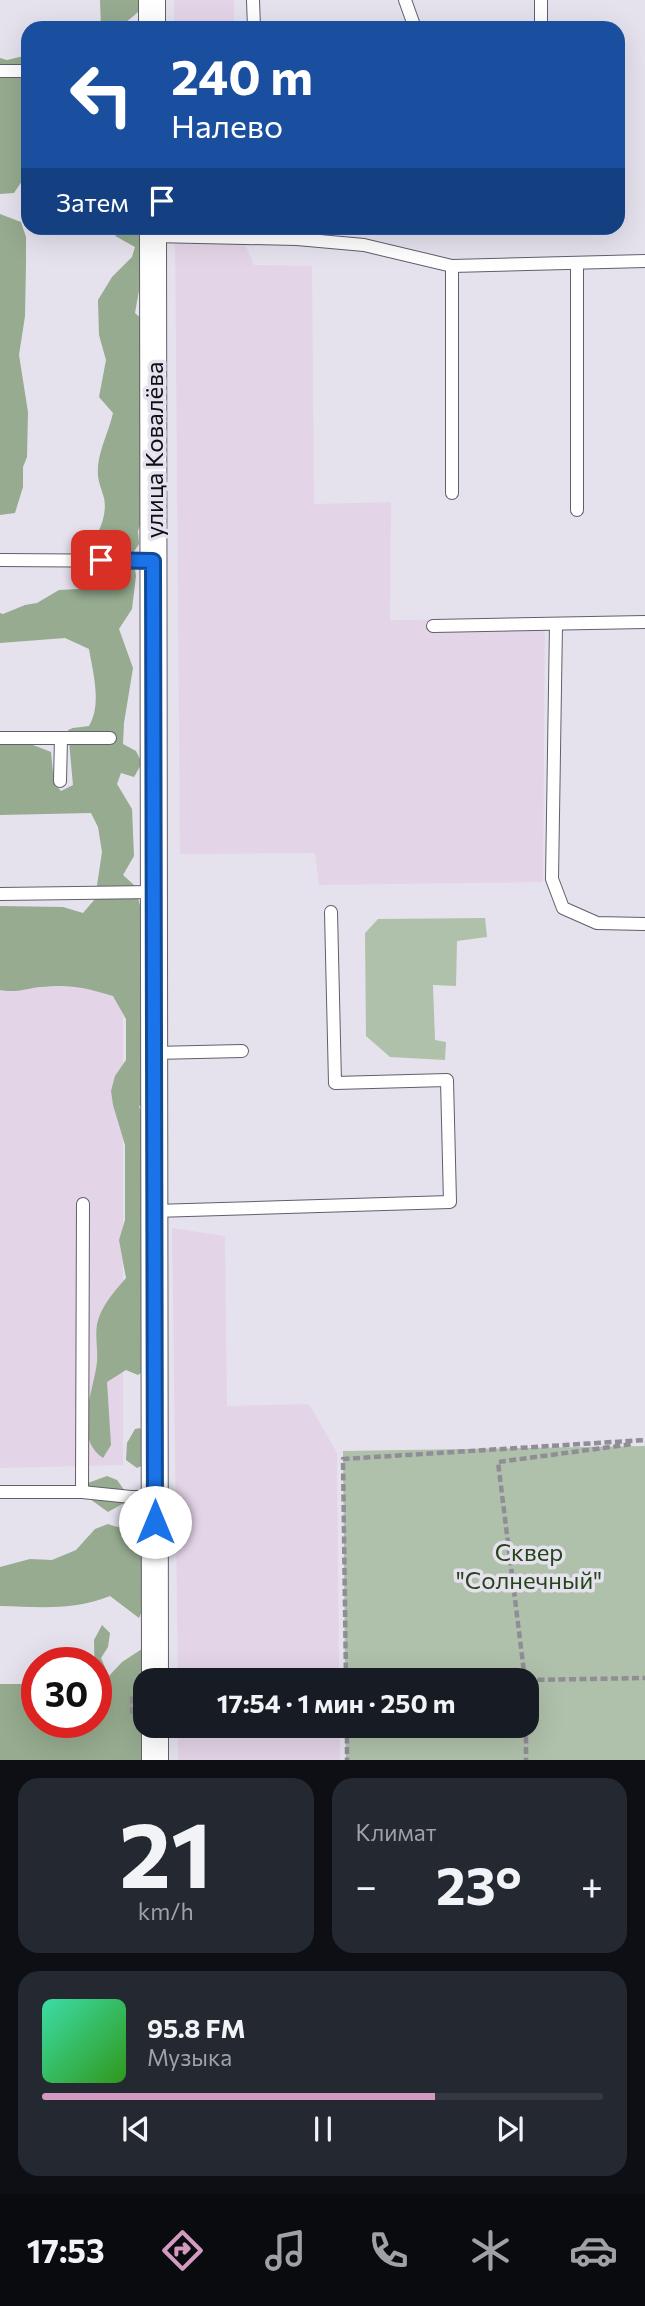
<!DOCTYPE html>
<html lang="ru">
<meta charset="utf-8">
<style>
body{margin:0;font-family:Commissioner,sans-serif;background:#242831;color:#f1f3f6;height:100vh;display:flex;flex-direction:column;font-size:26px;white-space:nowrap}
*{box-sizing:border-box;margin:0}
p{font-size:23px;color:#9ea1a6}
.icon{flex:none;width:38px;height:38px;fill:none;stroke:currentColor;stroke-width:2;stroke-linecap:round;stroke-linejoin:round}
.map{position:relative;height:1760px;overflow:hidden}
.panel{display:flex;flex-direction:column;gap:18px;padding:18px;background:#0d0f14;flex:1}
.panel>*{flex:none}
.guide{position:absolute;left:21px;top:21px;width:604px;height:214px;border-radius:21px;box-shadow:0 7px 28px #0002;background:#1a4fa0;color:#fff;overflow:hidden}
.speed{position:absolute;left:21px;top:1647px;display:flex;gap:14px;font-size:35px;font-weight:700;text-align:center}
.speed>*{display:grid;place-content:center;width:91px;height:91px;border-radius:50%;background:#171b24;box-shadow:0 7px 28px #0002;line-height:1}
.speed .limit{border:10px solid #d22;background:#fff;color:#111}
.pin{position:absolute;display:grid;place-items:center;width:60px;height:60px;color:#fff;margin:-30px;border-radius:14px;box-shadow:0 4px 10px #0006}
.me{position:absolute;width:77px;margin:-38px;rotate:0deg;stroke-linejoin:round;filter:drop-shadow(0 0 5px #0008)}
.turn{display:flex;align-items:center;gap:24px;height:147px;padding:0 35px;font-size:32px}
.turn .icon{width:91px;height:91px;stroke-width:2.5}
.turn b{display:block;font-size:49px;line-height:60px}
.then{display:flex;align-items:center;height:66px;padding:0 35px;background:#0003;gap:14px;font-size:26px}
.big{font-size:52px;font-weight:700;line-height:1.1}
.panel .card{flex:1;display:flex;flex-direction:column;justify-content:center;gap:10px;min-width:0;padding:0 24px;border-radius:21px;background:#242831}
.panel .dial{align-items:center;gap:0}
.dial b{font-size:91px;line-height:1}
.song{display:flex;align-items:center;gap:21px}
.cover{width:84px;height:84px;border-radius:10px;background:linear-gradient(135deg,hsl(160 70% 55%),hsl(110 70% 35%))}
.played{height:7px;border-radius:4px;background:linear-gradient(90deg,#d29ac0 70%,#363941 70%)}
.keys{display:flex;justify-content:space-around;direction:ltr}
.heat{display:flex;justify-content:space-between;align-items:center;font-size:38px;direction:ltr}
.panel .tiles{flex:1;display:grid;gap:18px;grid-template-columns:1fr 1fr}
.card:last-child{grid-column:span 2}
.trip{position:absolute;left:133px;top:1668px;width:406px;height:70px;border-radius:21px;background:#171b24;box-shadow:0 7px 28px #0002;font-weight:700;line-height:70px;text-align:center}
.tab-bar{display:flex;height:112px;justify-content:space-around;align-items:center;background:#090b0e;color:#9ea1a6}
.tab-bar .icon{width:49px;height:49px}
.tab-bar .active{color:#d29ac0}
.tab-bar b{font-size:32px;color:#f1f3f6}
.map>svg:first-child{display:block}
.industrial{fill:#e4d4e7}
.green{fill:#b0c1ab}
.forest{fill:#96ab8f}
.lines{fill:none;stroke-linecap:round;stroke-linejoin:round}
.lane-casing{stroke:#625f6a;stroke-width:14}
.street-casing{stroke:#625f6a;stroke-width:28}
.path{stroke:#908d96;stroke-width:4.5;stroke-dasharray:7 3.5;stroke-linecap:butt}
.lane{stroke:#fff;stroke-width:12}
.street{stroke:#fff;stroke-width:26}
.route-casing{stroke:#114b97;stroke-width:18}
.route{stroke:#1a73e8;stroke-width:12}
.labels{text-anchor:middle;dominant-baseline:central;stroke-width:7;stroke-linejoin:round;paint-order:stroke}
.street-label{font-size:24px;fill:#0f0e12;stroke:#e5e2ee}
.park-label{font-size:24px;fill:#26451a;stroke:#e5e2ee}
</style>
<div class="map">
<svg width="645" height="1760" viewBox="0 0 645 1760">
<rect width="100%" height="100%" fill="#e5e2ee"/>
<g class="industrial">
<rect x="174" y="0" width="60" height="28"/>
<path d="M 175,228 L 238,228 L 254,265 L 312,266 L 314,504 L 391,502 L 390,620 L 545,619 L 543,882 L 319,885 L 315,853 L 180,854 Z"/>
<path d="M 0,980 L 123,980 L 123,1465 L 0,1468 Z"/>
<path d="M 172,1228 L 225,1236 L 227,1406 L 309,1404 L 337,1453 L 339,1680 L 178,1680 Z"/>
<rect x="178" y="1726" width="162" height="34"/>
</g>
<g class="green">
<path d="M 485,918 L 487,937 L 457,941 L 456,986 L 433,985 L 435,1040 L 446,1042 L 445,1060 L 390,1057 L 366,1036 L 365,933 L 378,919 Z"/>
<path d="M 645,1446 L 645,1760 L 346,1760 L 345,1726 L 527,1726 L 527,1680 L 345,1680 L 343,1451 Z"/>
</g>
<g class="forest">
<path d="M 100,0 L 146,0 L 137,13 L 119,28 L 101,28 Z"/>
<path d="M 28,55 L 28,140 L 22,160 L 22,181 L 14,193 L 0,194 L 0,58 L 7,60 Z"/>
<path d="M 0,214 L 21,222 L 26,237 L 26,263 L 25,316 L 19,355 L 28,412 L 27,457 L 23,467 L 23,487 L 15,513 L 0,515 Z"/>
<path d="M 107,228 L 160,228 L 157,273 L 140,285 L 135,313 L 145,322 L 146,353 L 140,367 L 146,381 L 145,510 L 138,531 L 139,544 L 133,553 L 136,576 L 132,609 L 119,629 L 133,668 L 124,723 L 123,744 L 136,751 L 142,763 L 134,777 L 121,773 L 117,784 L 132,809 L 134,856 L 123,875 L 135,886 L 145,925 L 148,1102 L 139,1106 L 142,1116 L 148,1368 L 138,1375 L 126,1370 L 107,1382 L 111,1445 L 103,1458 C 72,1438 94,1390 97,1362 C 98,1349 95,1336 97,1324 C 101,1306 114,1292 126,1278 L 119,1240 L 125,1220 L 125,1145 L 113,1105 L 111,1091 L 115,1076 L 126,1060 L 126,1019 L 113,996 C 84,987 70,984 40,987 C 25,989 15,993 0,990 L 0,906 L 63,907 L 83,913 L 95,899 L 102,852 L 98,827 L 91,813 L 0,815 L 0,744 L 33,745 L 51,752 L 54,783 L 61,791 L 73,785 L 68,730 L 73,728 L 89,726 C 102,704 93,673 89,649 L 65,638 L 0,643 L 0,613 L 3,614 L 25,605 L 37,603 L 59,590 L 78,589 L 88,581 L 84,552 C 97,539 108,517 104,498 C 100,484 97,480 98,466 C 100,447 109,431 113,413 L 99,397 L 106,360 L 99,335 L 98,300 L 112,277 L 132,257 L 135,247 L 117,237 Z"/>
<path d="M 140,1428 L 149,1445 L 148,1463 L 137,1468 L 126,1460 L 127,1443 L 135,1429 Z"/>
<path d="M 107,1476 L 117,1480 L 125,1491 L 124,1503 L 108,1512 L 90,1499 L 88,1483 Z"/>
<path d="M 108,1524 C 124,1531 136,1526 148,1531 L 150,1593 L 139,1618 L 110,1596 C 74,1611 38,1607 0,1606 L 0,1567 L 30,1559 L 52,1560 L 76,1550 L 95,1529 Z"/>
<path d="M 102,1625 L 110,1633 L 108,1647 L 101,1658 L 109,1676 L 122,1662 L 145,1647 L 147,1678 L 139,1689 L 144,1720 L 143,1760 L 0,1760 L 0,1684 L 37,1684 L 37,1722 L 96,1722 L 94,1640 Z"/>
</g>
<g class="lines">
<g class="lane-casing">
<g id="lane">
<path d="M 253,0 L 254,28"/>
<path d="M 405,0 L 415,28"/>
<path d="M 541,0 L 541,28"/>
<path d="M 0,71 L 28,71"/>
<path d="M 153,236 L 297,239 L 364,245 L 452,266 L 645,261"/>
<path d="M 577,263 L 577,510"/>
<path d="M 452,493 L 452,266"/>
<path d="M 0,560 L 153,561"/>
<path d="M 556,624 L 552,879 L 563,908 L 597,923 L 645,924"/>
<path d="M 433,626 L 645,622"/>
<path d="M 0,738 L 110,738"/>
<path d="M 60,781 L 61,738"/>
<path d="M 0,894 L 154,892"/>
<path d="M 154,1053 L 242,1051"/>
<path d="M 154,1211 L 450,1202 L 447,1080 L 335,1083 L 331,912"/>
<path d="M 0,1492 L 82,1492 L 131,1497 L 155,1497"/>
<path d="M 82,1492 L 83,1204"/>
</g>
</g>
<g class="street-casing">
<g id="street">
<path d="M 152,0 L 152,28"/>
<path d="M 153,228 L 155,1680"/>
<path d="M 155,1760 L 155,1726"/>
</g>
</g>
<g class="path">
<path d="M 346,1680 L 343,1459 L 645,1440"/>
<path d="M 525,1680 L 498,1462 L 633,1444"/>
<path d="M 527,1680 L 645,1678"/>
<path d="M 132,1714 L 132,1695"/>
<path d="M 347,1726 L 347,1760"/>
<path d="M 526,1726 L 526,1760"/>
</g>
<use href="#lane" class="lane"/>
<use href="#street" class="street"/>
</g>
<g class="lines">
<g class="route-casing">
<path id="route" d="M 101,560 L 153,561 L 155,1522"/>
</g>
<use href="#route" class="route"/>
</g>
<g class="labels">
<g class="street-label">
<text transform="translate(153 450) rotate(-90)">улица Ковалёва</text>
</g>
<g class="park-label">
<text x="529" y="1551">Сквер<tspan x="529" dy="28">"Солнечный"</tspan></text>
</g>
</g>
</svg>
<div class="speed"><div class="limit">30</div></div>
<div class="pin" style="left:101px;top:560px;background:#d93025"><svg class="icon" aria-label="arrive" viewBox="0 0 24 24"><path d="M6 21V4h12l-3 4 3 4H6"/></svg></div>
<svg class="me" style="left:155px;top:1522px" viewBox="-20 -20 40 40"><circle r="19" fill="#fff"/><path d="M0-13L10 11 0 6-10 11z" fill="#1a73e8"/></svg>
<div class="trip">17:54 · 1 мин · 250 m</div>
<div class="guide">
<div class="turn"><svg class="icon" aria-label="left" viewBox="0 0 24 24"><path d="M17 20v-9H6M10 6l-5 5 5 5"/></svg><div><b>240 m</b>Налево</div></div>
<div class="then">Затем<svg class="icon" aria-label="arrive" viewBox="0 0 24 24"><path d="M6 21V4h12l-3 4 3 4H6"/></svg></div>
</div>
</div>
<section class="panel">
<div class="tiles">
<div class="card dial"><b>21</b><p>km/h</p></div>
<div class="card"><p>Климат</p>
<div class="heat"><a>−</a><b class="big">23°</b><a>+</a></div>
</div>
<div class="card">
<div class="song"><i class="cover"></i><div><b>95.8 FM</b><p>Музыка</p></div></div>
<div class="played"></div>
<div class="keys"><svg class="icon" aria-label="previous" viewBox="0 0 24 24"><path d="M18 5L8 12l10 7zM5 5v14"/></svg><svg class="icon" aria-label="pause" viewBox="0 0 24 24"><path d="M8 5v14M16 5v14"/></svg><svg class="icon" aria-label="next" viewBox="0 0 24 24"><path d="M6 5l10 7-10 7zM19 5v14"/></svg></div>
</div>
</div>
</section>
<nav class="tab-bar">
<b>17:53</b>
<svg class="icon active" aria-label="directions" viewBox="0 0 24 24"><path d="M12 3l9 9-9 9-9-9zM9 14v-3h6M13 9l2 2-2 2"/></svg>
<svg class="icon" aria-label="music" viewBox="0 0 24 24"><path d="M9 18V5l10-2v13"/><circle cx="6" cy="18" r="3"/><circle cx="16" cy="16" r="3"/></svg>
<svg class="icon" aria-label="phone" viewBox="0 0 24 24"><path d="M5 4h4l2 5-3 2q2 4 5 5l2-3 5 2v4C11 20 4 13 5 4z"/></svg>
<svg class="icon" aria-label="climate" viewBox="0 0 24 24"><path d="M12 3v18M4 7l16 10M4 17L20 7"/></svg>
<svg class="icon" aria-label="car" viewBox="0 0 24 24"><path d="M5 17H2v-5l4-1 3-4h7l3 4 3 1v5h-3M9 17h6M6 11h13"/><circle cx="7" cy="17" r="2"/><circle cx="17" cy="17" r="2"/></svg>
</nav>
